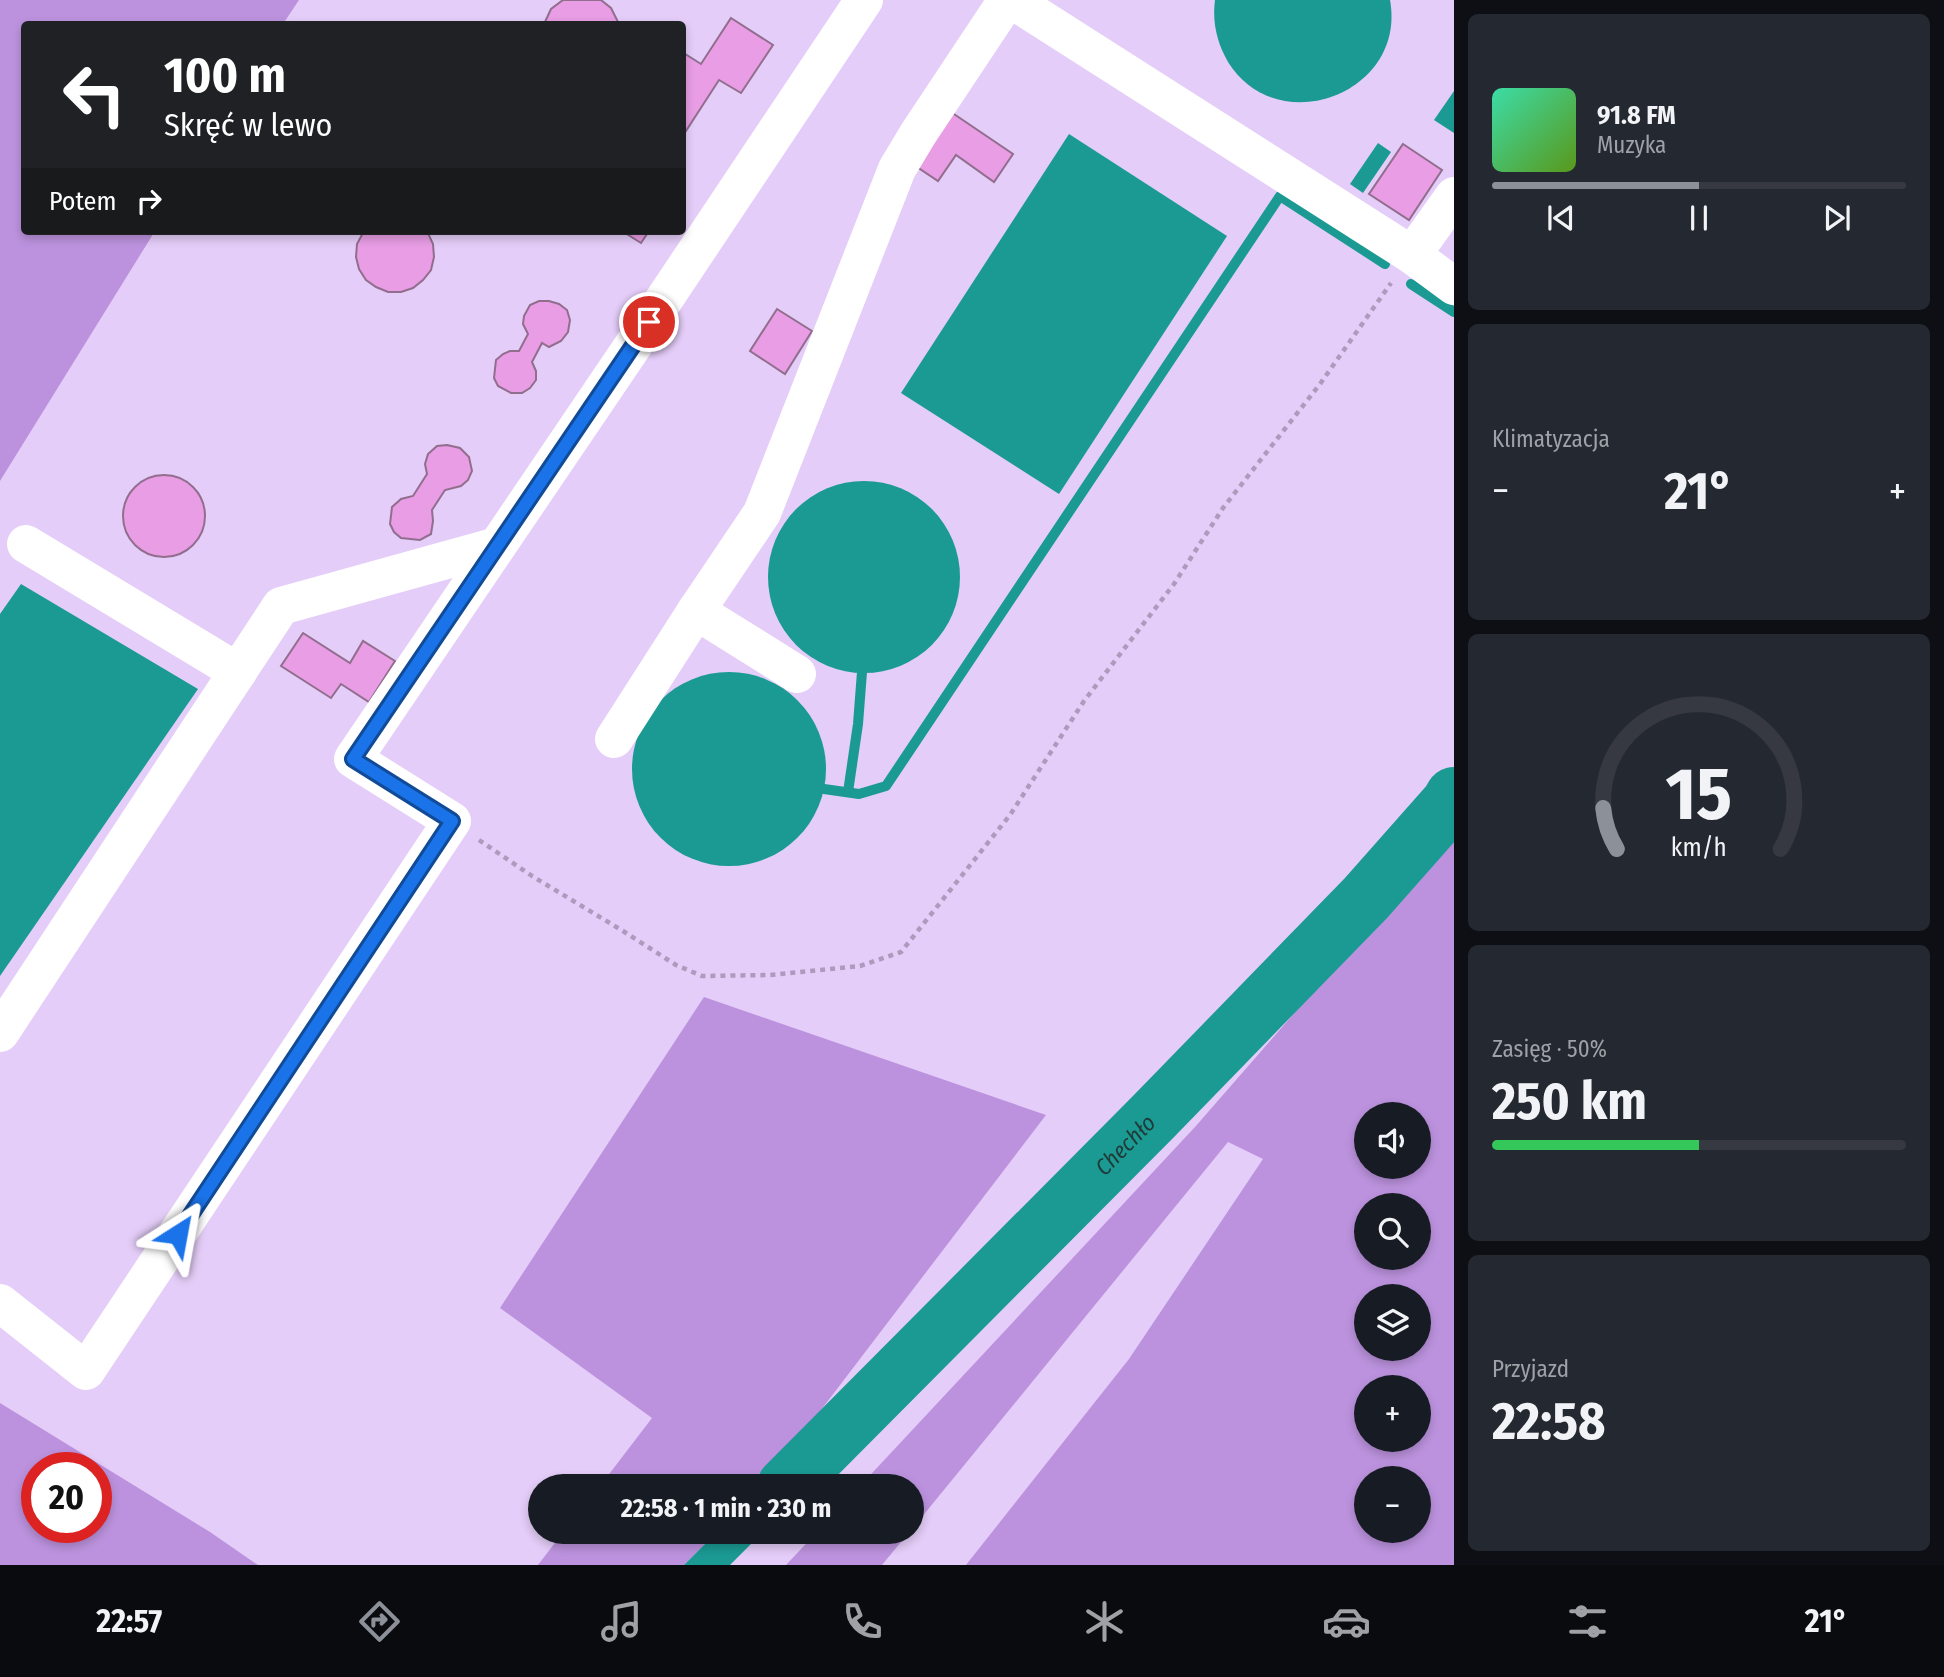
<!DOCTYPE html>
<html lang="pl">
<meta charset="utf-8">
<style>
body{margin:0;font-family:"Fira Sans Condensed",sans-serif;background:#242831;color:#f1f3f6;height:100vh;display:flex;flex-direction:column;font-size:26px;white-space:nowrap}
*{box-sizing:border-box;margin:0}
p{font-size:23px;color:#9ea1a6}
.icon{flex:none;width:38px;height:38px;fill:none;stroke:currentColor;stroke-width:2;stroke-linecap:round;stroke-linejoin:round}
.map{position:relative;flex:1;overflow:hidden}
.panel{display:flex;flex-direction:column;gap:14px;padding:14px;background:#0d0f14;width:490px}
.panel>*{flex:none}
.guide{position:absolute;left:21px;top:21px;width:665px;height:214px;border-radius:7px;box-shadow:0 4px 10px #0003;background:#202124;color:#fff;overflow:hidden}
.controls{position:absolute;left:1354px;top:1102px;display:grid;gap:14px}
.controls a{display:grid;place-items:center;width:77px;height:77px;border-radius:50%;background:#171b24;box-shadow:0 4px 10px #0003;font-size:35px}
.speed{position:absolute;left:21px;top:1452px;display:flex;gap:14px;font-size:35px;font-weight:700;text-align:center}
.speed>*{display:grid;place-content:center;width:91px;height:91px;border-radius:50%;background:#171b24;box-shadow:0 4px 10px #0003;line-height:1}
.speed .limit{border:10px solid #d22;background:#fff;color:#111}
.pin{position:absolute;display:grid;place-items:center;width:60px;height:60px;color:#fff;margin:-30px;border:4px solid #fff;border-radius:50%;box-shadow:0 2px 7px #0007}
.me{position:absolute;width:77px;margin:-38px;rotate:34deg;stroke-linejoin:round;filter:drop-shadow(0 0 5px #0008)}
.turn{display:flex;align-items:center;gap:24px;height:147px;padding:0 28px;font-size:32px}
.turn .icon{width:91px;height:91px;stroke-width:2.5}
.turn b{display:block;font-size:49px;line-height:60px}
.then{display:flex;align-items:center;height:66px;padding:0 28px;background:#0003;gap:14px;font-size:26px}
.big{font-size:52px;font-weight:700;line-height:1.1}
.panel .tile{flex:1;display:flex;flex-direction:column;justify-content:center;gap:10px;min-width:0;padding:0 24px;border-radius:10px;background:#242831}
.panel .dial{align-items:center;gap:0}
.dial svg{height:182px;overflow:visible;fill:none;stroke:#363941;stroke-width:7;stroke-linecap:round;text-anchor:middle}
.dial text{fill:#f1f3f6;stroke:none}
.song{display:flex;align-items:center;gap:21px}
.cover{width:84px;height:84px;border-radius:10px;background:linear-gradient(135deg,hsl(160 70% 55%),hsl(90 70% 35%))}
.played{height:7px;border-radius:4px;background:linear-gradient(90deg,#8c9099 50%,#363941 50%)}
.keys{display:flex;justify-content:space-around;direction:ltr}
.heat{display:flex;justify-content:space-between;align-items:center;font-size:38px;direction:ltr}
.charge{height:10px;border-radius:5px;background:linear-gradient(90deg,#34c759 50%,#363941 0)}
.trip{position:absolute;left:528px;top:1474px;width:396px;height:70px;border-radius:35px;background:#171b24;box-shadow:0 4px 10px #0003;font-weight:700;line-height:70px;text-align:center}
.tabs{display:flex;height:112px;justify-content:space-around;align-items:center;background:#090b0e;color:#9ea1a6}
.tabs .icon{width:49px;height:49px}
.tabs .current{color:#8c9099}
.tabs b{font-size:32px;color:#f1f3f6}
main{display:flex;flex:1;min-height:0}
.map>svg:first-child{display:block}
.green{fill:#bc92de;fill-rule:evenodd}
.water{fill:#1b9a93}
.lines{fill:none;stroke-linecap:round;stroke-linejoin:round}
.stream{stroke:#1b9a93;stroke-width:10}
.river{stroke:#1b9a93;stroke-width:58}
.building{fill:#e89de4;stroke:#916e8e;stroke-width:2}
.path{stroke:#ad9abd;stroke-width:4.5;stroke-dasharray:5 5;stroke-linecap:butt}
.minor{stroke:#fff;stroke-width:38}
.route-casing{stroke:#114b97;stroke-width:18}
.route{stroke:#1a73e8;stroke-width:12}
.labels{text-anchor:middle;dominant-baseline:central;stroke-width:5;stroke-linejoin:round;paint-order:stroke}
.water-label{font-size:23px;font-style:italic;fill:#213b39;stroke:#e4cdf8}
</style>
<main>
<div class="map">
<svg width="1454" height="1565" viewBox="0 0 1454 1565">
<rect width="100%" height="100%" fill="#e4cdf8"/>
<g class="green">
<path d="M 0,0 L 299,0 L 283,24 L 24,24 L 24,231 L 155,231 L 0,481 Z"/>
<path d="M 1454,826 L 1454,1565 L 966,1565 L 1129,1359 L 1263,1159 L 1228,1142 L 912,1529 L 912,1486 L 860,1486 L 1195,1127 L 1399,893 ZM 1367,1115 L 1419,1115 L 1419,1167 L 1367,1167 ZM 1367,1206 L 1419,1206 L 1419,1258 L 1367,1258 ZM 1367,1297 L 1419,1297 L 1419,1349 L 1367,1349 ZM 1367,1388 L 1419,1388 L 1419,1440 L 1367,1440 ZM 1367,1479 L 1419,1479 L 1419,1531 L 1367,1531 Z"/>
<path d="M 704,997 L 1046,1115 L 763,1486 L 600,1486 L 652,1418 L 500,1308 Z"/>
<path d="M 0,1403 L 210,1532 L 258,1565 L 0,1565 ZM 96,1468 L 96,1528 L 37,1528 L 37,1468 Z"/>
<path d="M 564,1531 L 718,1531 L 684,1565 L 538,1565 Z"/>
<path d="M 818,1531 L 910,1531 L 882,1565 L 786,1565 Z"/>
</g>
<g class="water">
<path d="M 1215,0 L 1390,0 C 1407,93 1278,142 1228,62 C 1217,43 1212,22 1215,0 Z"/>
<path d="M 1454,91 L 1454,133 L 1434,120 Z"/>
<path d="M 1069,134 L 1227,236 L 1059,494 L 901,393 Z"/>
<path d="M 1378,143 L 1391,152 L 1363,193 L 1350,184 Z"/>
<circle cx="864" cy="577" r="96"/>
<path d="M 21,584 L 198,689 L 0,976 L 0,614 Z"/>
<circle cx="729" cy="769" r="97"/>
<path d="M 718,1531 L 764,1531 L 730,1565 L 684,1565 Z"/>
</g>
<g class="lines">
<g class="stream">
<path d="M 1411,284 L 1454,312"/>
<path d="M 824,789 L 859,794 L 886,786 L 1280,196 L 1385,264"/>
<path d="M 848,792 L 858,724 L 862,672"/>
</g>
<path class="river" id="s1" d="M 786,1486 L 1154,1116 L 1366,898 L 1450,803 L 1454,796"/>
</g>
<g class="building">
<path d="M 563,0 L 601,0 L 611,8 L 619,24 L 544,24 L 551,9 Z"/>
<path d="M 731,18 L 773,45 L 741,93 L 719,80 L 682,137 L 682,52 L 701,64 Z"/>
<path d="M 948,110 L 1013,154 L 994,182 L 956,155 L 938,181 L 911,163 Z"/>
<path d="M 1403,144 L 1442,170 L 1409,220 L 1369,194 Z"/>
<path d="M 364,231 L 427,231 L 433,244 L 434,257 L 431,270 L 423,280 L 413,288 L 401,292 L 388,292 L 376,287 L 366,280 L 359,269 L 356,257 L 357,244 Z"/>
<path d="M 622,231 L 649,231 L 641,243 Z"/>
<path d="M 539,301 L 549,301 L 559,304 L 567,310 L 570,320 L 568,332 L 561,341 L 549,347 L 542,343 L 532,362 L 536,371 L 536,380 L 530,388 L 522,393 L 511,393 L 498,386 L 494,378 L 496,360 L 503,354 L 510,351 L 519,351 L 528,334 L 523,324 L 524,316 L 530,305 Z"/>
<path d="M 777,309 L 812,331 L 785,374 L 750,351 Z"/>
<path d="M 447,445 L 460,448 L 469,457 L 472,471 L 468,480 L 461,486 L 445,490 L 432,510 L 433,521 L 431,534 L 420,540 L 401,538 L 394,532 L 390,524 L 392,507 L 401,499 L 413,496 L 427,474 L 425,464 L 428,454 L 437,446 Z"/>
<circle cx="164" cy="516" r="41"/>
<path d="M 303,633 L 350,663 L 363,641 L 395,661 L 369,702 L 341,684 L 331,698 L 281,666 Z"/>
</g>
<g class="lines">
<path class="path" d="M 479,840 L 532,876 L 623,931 L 676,965 L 702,976 L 770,975 L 860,966 L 901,952 L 1010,815 L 1084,701 L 1174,584 L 1223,508 L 1320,384 L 1391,283"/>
<g class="minor">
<path d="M 1012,0 L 1412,255 L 1454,286"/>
<path d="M 1412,255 L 1454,196"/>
<path d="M 26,544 L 238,672"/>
<path d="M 696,611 L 797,674"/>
<path d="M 614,739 L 696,611 L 762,513 L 897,169 L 918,134 L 1007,0"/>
<path d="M 0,1033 L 281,606 L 497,546"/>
<path d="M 0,1303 L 86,1371 L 452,821 L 353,759 L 649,322 L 864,0"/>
</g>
</g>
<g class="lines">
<g class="route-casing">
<path id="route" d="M 178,1234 L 452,821 L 353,759 L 649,322"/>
</g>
<use href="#route" class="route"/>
</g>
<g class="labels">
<g class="water-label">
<text stroke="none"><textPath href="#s1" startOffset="481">Chechło</textPath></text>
</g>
</g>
</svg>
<div class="controls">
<a><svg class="icon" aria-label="sound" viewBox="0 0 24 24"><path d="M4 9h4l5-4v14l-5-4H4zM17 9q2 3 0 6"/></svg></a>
<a><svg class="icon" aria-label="search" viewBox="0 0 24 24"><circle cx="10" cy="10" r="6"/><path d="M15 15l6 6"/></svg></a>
<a><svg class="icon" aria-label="layers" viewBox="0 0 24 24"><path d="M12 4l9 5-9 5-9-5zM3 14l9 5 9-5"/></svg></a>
<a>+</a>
<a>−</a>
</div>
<div class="speed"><div class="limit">20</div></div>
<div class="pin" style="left:649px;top:322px;background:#d93025"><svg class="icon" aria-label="arrive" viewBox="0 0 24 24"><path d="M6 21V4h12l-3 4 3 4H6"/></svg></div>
<svg class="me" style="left:178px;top:1234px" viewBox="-20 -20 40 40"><path d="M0-17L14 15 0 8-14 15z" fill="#1a73e8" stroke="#fff" stroke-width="4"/></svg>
<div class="trip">22:58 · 1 min · 230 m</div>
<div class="guide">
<div class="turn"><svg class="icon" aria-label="left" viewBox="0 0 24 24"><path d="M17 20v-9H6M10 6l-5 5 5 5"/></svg><div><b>100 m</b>Skręć w lewo</div></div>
<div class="then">Potem<svg class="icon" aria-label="right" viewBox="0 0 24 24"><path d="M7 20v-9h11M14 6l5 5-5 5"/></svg></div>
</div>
</div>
<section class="panel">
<div class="tile">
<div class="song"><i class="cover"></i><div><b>91.8 FM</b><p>Muzyka</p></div></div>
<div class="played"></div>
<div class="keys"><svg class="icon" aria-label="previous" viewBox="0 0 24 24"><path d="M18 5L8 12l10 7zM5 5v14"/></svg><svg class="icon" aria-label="pause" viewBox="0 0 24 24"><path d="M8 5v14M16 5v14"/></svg><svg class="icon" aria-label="next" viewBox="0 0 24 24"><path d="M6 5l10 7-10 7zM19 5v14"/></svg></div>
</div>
<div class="tile"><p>Klimatyzacja</p>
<div class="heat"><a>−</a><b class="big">21°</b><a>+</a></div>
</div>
<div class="tile dial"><svg viewBox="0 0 100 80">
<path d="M14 69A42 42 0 1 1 86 69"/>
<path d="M14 69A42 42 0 0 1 8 51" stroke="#8c9099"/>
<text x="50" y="56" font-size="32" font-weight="700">15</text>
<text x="50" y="72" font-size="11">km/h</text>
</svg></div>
<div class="tile"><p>Zasięg · 50%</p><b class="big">250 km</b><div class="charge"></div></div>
<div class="tile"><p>Przyjazd</p><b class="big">22:58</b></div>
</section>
</main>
<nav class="tabs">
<b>22:57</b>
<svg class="icon current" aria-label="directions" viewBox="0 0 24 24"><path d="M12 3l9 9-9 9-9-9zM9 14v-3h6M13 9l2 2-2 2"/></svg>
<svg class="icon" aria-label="music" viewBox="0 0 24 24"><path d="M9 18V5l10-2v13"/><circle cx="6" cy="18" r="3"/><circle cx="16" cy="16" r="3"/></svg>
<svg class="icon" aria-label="phone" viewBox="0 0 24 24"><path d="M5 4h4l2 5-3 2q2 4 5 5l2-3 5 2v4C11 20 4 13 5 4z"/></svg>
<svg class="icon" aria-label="climate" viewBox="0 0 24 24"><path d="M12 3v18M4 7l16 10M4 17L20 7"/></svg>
<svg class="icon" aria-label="car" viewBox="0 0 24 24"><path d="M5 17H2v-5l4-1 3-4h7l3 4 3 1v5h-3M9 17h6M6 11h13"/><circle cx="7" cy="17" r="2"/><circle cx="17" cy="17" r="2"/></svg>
<svg class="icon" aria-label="filters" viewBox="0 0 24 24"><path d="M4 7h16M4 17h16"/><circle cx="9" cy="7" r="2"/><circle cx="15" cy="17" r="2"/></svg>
<b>21°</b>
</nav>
